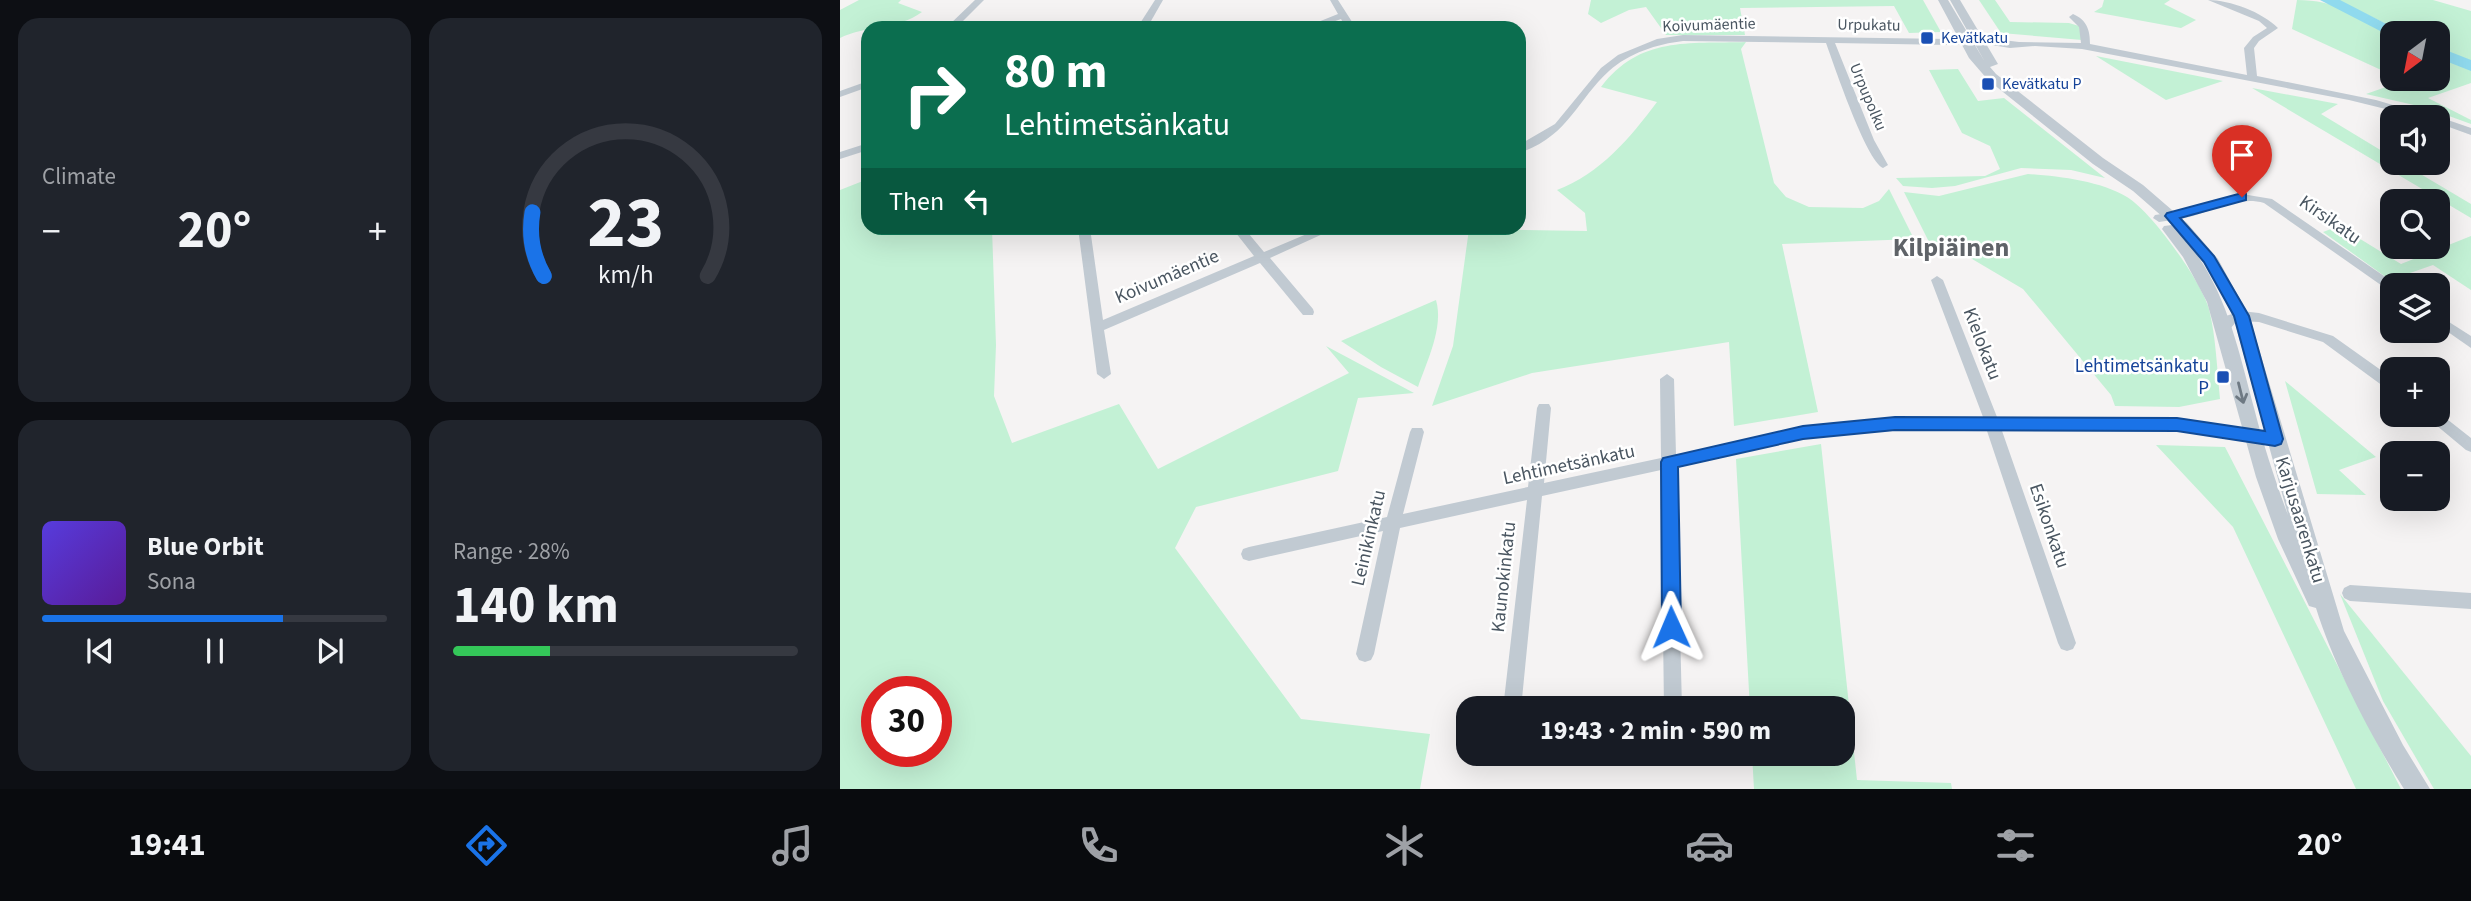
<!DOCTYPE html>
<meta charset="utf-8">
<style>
body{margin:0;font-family:"Source Sans 3",sans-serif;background:#20242c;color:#f1f3f6;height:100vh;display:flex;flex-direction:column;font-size:26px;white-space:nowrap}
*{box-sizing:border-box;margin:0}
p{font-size:23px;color:#9ea1a6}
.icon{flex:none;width:38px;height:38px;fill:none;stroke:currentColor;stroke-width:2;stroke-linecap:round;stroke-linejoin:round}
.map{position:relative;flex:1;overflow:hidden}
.details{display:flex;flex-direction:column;gap:18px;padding:18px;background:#0d0f14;width:840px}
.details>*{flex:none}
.hud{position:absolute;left:21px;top:21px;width:665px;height:214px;border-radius:21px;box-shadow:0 7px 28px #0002;background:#0b6e4f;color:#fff;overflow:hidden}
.needle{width:46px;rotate:212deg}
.controls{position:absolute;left:1540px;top:21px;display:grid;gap:14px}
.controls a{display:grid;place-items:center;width:70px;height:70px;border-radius:14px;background:#171b24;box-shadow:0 7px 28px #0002;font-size:35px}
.speed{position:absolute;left:21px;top:676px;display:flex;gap:14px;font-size:35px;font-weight:700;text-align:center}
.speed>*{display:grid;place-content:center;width:91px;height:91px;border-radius:50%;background:#171b24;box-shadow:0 7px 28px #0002;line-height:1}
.speed .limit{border:10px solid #d22;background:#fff;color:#111}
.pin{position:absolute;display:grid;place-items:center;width:60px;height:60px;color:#fff;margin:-72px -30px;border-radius:50% 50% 50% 0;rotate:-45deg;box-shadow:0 0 7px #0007}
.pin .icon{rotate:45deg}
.me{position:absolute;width:77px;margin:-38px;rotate:359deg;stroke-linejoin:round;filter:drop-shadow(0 0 5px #0008)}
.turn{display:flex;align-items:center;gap:24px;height:147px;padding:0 28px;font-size:32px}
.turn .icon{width:91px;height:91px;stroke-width:2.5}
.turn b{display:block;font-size:49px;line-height:60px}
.then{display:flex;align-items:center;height:66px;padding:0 28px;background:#0003;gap:14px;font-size:26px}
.big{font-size:52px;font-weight:700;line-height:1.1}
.details .widget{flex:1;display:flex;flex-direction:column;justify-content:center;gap:10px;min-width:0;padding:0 24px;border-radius:21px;background:#20242c}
.details .dial{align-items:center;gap:0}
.dial svg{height:182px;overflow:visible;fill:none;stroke:#363941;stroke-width:7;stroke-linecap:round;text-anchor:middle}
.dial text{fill:#f1f3f6;stroke:none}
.song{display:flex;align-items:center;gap:21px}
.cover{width:84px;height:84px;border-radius:10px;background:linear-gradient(135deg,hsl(250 70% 55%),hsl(270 70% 35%))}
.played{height:7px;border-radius:4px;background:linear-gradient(90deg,#1a73e8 70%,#363941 70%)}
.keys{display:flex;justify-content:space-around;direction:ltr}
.heat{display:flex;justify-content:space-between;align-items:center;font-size:38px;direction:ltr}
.charge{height:10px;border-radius:5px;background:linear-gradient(90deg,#34c759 28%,#363941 0)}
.details .tiles{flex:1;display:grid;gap:18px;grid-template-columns:repeat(2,1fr)}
.trip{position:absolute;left:616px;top:696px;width:399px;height:70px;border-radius:21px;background:#171b24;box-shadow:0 7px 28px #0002;font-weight:700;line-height:70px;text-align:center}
.tab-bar{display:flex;height:112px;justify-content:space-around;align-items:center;background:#090b0e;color:#9ea1a6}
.tab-bar .icon{width:49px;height:49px}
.tab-bar .current{color:#1a73e8}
.tab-bar b{font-size:32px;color:#f1f3f6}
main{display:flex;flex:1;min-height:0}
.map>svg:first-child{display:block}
.green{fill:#c3f1d5;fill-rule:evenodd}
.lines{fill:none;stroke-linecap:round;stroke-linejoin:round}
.river{fill:#90daee;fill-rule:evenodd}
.minor{fill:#c1cad2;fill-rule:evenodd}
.tertiary{fill:#c1cad2;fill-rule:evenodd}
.oneway{stroke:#6e7983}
.route{fill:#1a73e8;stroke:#114b97;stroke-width:2}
.transit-dot{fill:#1a4fb4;stroke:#fff;stroke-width:2.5}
.labels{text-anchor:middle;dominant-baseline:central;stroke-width:5;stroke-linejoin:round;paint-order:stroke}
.far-street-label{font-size:16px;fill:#4a5661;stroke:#fff}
.far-transit-label{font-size:16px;fill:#164399;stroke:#fff;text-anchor:start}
.street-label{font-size:19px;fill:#4a5661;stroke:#fff}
.transit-label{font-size:19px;fill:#164399;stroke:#fff;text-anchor:end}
.district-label{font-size:26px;font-weight:bold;fill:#5f6368;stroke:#fff}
</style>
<main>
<section class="details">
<div class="tiles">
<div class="widget"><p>Climate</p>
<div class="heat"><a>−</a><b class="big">20°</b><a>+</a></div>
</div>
<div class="widget dial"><svg viewBox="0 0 100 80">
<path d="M14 69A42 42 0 1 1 86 69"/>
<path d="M14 69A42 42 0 0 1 9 41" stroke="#1a73e8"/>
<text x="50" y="56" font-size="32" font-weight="700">23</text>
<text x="50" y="72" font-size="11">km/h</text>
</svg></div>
<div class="widget">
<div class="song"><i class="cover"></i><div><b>Blue Orbit</b><p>Sona</p></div></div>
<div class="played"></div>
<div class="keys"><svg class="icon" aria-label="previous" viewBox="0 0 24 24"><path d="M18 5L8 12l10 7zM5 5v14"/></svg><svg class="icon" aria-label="pause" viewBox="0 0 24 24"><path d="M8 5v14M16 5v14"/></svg><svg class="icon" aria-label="next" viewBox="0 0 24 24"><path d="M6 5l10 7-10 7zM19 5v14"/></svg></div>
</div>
<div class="widget"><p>Range · 28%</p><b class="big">140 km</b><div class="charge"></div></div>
</div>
</section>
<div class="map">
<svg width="1631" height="789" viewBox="0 0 1631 789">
<rect width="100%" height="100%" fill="#f5f3f3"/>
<g class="green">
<path d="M 19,0 L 61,0 L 58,3 L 82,12 C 58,30 26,25 0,38 L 0,10 Z"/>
<path d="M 751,0 L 1083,0 L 1101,32 L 1069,33 L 1054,6 L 900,8 L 905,35 L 826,35 L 806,7 L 789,10 L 761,23 L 748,14 Z"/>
<path d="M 1139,0 L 1155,0 L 1170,22 L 1229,23 L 1239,26 L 1242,40 L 1161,33 Z"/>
<path d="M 1264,0 L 1330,0 L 1324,4 L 1356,20 L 1341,28 L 1254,12 L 1262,7 Z"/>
<path d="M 1457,0 C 1496,0 1519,16 1552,33 L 1552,75 L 1452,29 Z"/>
<path d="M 1497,0 L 1593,0 L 1631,11 L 1631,63 L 1598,49 L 1598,33 L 1565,33 Z"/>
<path d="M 906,42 L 901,49 L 934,183 L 946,197 L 969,207 L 1023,208 L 1039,201 L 1049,189 L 1074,239 L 942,244 L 978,412 L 894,426 L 889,342 L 692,373 L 592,406 L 613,346 L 629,229 L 747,231 L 745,213 L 717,190 C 760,174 790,138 817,102 L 761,87 C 800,36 848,44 906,42 Z"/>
<path d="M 1598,55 L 1631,68 L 1631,83 L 1588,98 L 1631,120 L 1631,124 L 1587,108 L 1526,94 L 1563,81 L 1560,79 L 1598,79 Z"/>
<path d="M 1256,56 L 1383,81 L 1326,100 Z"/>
<path d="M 1118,69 L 1138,101 L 1164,98 L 1265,178 L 1231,170 L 1181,168 L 1115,186 L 1092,188 L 1063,186 L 1056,178 L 1145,176 L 1160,169 L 1150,146 L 1122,133 L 1089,70 Z"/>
<path d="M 1412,88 L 1498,104 L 1481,114 L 1552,157 L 1552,163 L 1562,163 L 1631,204 L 1631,218 Z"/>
<path d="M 1188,174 C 1218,176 1261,181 1287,197 C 1311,211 1362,282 1369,309 C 1376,337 1377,370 1380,399 L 1339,407 L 1275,406 L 1271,395 L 1183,289 L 1105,243 L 1089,242 L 1064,192 L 1099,196 Z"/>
<path d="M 28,179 L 28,228 L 152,228 L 156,345 L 154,396 L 172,443 L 279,404 L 318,469 L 509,373 L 486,346 L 574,393 L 518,398 L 498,471 L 356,507 L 335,548 L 461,719 L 590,734 L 580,789 L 0,789 L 0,190 ZM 37,691 L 96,691 L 96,751 L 37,751 Z"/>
<path d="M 1499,226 L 1561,264 L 1631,236 L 1631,290 L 1593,265 L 1550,280 L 1483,232 Z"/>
<path d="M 596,300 C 604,327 587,361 578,387 L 541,367 L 501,341 Z"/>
<path d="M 1445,381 L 1536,457 L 1499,470 L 1526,495 L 1477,494 Z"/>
<path d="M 981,444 L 1017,780 L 1111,783 L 1112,789 L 914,789 L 912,754 L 1003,754 L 1003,709 L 910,709 L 896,459 Z"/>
<path d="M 1316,445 L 1385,447 L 1561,789 L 1516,789 L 1393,527 Z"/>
<path d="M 1500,594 L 1631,756 L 1631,789 L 1594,789 L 1543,701 Z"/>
</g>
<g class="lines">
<g class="river">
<path d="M 1480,0 L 1500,0 L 1564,33 L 1552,33 L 1550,36 Z"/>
<path d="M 1598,47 L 1631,60 L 1631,71 L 1598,58 Z"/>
</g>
<g class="minor">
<path d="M 135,0 L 144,0 L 116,28 L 106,28 Z"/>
<path d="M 315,0 L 323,0 L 307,28 L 297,28 Z"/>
<path d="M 490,0 L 498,0 L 516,28 L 506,28 L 501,19 L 476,28 L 463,28 L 498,14 Z"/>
<path d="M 1368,0 C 1390,0 1422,12 1438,28 L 1419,41 L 1414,48 L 1417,76 L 1536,100 L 1593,117 L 1578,117 L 1509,100 L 1242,49 L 1195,46 L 1170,48 L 1139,43 L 1110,45 L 995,43 L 1034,140 L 1048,165 L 1043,168 C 1026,160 994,65 986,43 L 843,41 C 817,44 789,53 769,71 C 736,101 729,136 679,153 L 679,145 L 715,124 L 761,68 L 778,55 L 817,39 L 843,35 L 1110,39 L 1139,37 L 1179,42 L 1241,43 L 1239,27 L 1229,17 L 1233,14 C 1247,20 1250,30 1250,44 L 1407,75 L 1404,48 L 1413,37 L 1427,28 L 1419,21 Z"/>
<path d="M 28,81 L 28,87 L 0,97 L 0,91 Z"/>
<path d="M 1597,117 L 1602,118 L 1631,128 L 1631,135 L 1598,123 Z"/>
<path d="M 28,143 L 28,150 L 0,159 L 0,152 Z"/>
<path d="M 1402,194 L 1432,199 L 1557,285 L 1552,285 L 1552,291 L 1548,290 L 1424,203 C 1400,196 1376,209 1353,216 C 1342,219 1330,220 1319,222 L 1313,218 L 1315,215 L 1348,210 Z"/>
<path d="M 238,228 L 250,228 L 263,320 L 414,256 L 392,228 L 404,228 L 424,252 L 481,228 L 496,228 L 430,258 L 473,309 L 474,312 L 473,315 L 463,315 L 420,263 L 264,330 L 271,374 L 264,379 L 257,374 Z"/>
<path d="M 1097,276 L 1103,280 L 1157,417 L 1337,419 L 1435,433 L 1440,435 L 1442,439 L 1440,443 L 1435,445 L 1337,431 L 1161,428 L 1236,643 L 1233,649 L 1227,651 L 1221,649 L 1218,643 L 1146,428 L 1055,430 L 963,439 L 836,467 L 842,709 L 824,709 L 821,470 L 702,496 L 681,709 L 663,709 L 687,500 L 560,528 L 534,654 L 531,660 L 525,662 L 519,660 L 516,654 L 543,531 L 409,561 L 403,559 L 401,554 L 403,549 L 409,547 L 547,517 L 570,432 L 572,428 L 582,428 L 584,432 L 563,514 L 688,487 L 697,408 L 699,404 L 709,404 L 711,408 L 704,483 L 821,458 L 820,379 L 827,374 L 834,379 L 836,455 L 963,427 L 1055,418 L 1143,417 L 1091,280 Z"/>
<path d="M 1401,311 L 1419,313 L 1493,336 L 1552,378 L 1552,390 L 1547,389 L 1483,342 L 1419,322 L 1401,321 L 1396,322 L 1390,329 L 1380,329 L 1378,326 L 1386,316 Z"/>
<path d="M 1598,315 L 1631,336 L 1631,348 L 1598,325 Z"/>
<path d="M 1598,412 L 1631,438 L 1631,452 L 1626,450 L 1584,415 L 1598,415 Z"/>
<path d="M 1510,585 L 1631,593 L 1631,609 L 1510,601 L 1504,598 L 1502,593 L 1504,588 Z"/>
</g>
<path class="tertiary" d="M 1098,0 L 1108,0 L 1145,62 L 1110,0 L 1120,0 L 1158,64 L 1150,67 L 1156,74 L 1263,158 L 1303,185 L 1347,223 L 1378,259 L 1409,316 L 1504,631 L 1563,745 L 1590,789 L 1564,789 C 1532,738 1493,664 1476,608 L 1469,606 L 1438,539 L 1416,477 L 1367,302 L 1343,257 L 1322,229 L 1324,226 L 1332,225 L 1293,191 L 1253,164 L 1148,80 L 1129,58 ZM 1346,240 L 1364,261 L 1393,316 L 1448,515 C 1435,480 1423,444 1414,408 C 1398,348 1386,289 1346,240 Z"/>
</g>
<defs><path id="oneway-shaft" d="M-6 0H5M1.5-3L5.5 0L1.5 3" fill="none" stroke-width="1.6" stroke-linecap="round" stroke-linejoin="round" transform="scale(1.75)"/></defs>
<use class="oneway" href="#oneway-shaft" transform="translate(1401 393) rotate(76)"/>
<path class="route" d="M 1402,193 L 1406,194 L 1406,200 L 1340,218 L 1374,256 L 1409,316 L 1443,439 L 1441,444 L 1435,446 L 1337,431 L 1055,430 L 963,439 L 838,467 L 841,627 L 838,633 L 831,636 L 825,633 L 822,627 L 821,462 L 823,458 L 963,426 L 1055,417 L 1337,418 L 1425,431 L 1394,316 L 1364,262 L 1325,216 L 1327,213 Z"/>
<g class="transit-dot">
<rect x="1080" y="31" width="14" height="14" rx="3.5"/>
<rect x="1141" y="77" width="14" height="14" rx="3.5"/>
<rect x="1376" y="370" width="14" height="14" rx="3.5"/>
</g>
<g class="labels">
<g class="far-street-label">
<text transform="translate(869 25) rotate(-2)">Koivumäentie</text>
<text transform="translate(1029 25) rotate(1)">Urpukatu</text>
<text transform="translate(1028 97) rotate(67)">Urpupolku</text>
</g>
<g class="far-transit-label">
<text x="1101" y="38">Kevätkatu</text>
<text x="1162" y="84">Kevätkatu P</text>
</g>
<g class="street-label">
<text transform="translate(1490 220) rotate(35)">Kirsikatu</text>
<text transform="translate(327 277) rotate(-23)">Koivumäentie</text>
<text transform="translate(1142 344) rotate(69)">Kielokatu</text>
<text transform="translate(729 465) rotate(-12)">Lehtimetsänkatu</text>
<text transform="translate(1460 520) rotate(73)">Karjusaarenkatu</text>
<text transform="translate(1209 526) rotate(71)">Esikonkatu</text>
<text transform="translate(529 538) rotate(-77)">Leinikinkatu</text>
<text transform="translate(664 577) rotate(-84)">Kaunokinkatu</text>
</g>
<g class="transit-label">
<text x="1369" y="366">Lehtimetsänkatu<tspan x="1369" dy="22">P</tspan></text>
</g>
<g class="district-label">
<text x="1111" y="247">Kilpiäinen</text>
</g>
</g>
</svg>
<div class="controls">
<a><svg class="needle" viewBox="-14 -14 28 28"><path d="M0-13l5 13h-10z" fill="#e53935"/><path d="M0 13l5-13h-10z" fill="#9ea1a6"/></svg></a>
<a><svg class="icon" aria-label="sound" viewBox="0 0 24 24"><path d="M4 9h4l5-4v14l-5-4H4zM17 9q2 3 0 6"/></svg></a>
<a><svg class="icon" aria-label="search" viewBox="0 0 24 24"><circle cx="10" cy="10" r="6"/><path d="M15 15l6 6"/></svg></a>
<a><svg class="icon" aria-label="layers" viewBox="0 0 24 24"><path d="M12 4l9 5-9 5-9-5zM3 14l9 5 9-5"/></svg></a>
<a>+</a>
<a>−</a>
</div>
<div class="speed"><div class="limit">30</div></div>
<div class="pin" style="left:1402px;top:197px;background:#d93025"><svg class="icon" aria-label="arrive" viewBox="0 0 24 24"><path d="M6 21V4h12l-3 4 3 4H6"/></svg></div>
<svg class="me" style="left:831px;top:627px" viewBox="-20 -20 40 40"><path d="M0-17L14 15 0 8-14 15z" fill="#1a73e8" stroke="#fff" stroke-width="4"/></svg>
<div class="trip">19:43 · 2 min · 590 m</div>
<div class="hud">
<div class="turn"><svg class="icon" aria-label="right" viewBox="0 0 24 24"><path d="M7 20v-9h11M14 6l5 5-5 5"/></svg><div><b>80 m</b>Lehtimetsänkatu</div></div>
<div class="then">Then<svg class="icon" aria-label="left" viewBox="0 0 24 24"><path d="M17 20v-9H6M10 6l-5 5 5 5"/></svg></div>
</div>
</div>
</main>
<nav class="tab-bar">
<b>19:41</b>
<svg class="icon current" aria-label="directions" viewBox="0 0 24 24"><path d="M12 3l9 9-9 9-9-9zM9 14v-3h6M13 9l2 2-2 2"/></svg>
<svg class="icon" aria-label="music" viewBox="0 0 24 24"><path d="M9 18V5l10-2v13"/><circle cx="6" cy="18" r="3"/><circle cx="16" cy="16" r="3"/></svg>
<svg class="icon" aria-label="phone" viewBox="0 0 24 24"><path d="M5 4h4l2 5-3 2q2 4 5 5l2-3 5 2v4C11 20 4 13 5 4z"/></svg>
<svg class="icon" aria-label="climate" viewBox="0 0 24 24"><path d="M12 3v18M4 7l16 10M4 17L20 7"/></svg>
<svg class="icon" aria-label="car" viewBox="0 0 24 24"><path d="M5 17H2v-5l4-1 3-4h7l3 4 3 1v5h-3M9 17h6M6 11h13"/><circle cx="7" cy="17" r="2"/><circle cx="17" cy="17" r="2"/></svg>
<svg class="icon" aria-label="filters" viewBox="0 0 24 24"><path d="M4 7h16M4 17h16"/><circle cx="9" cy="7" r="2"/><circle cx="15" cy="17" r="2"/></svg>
<b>20°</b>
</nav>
